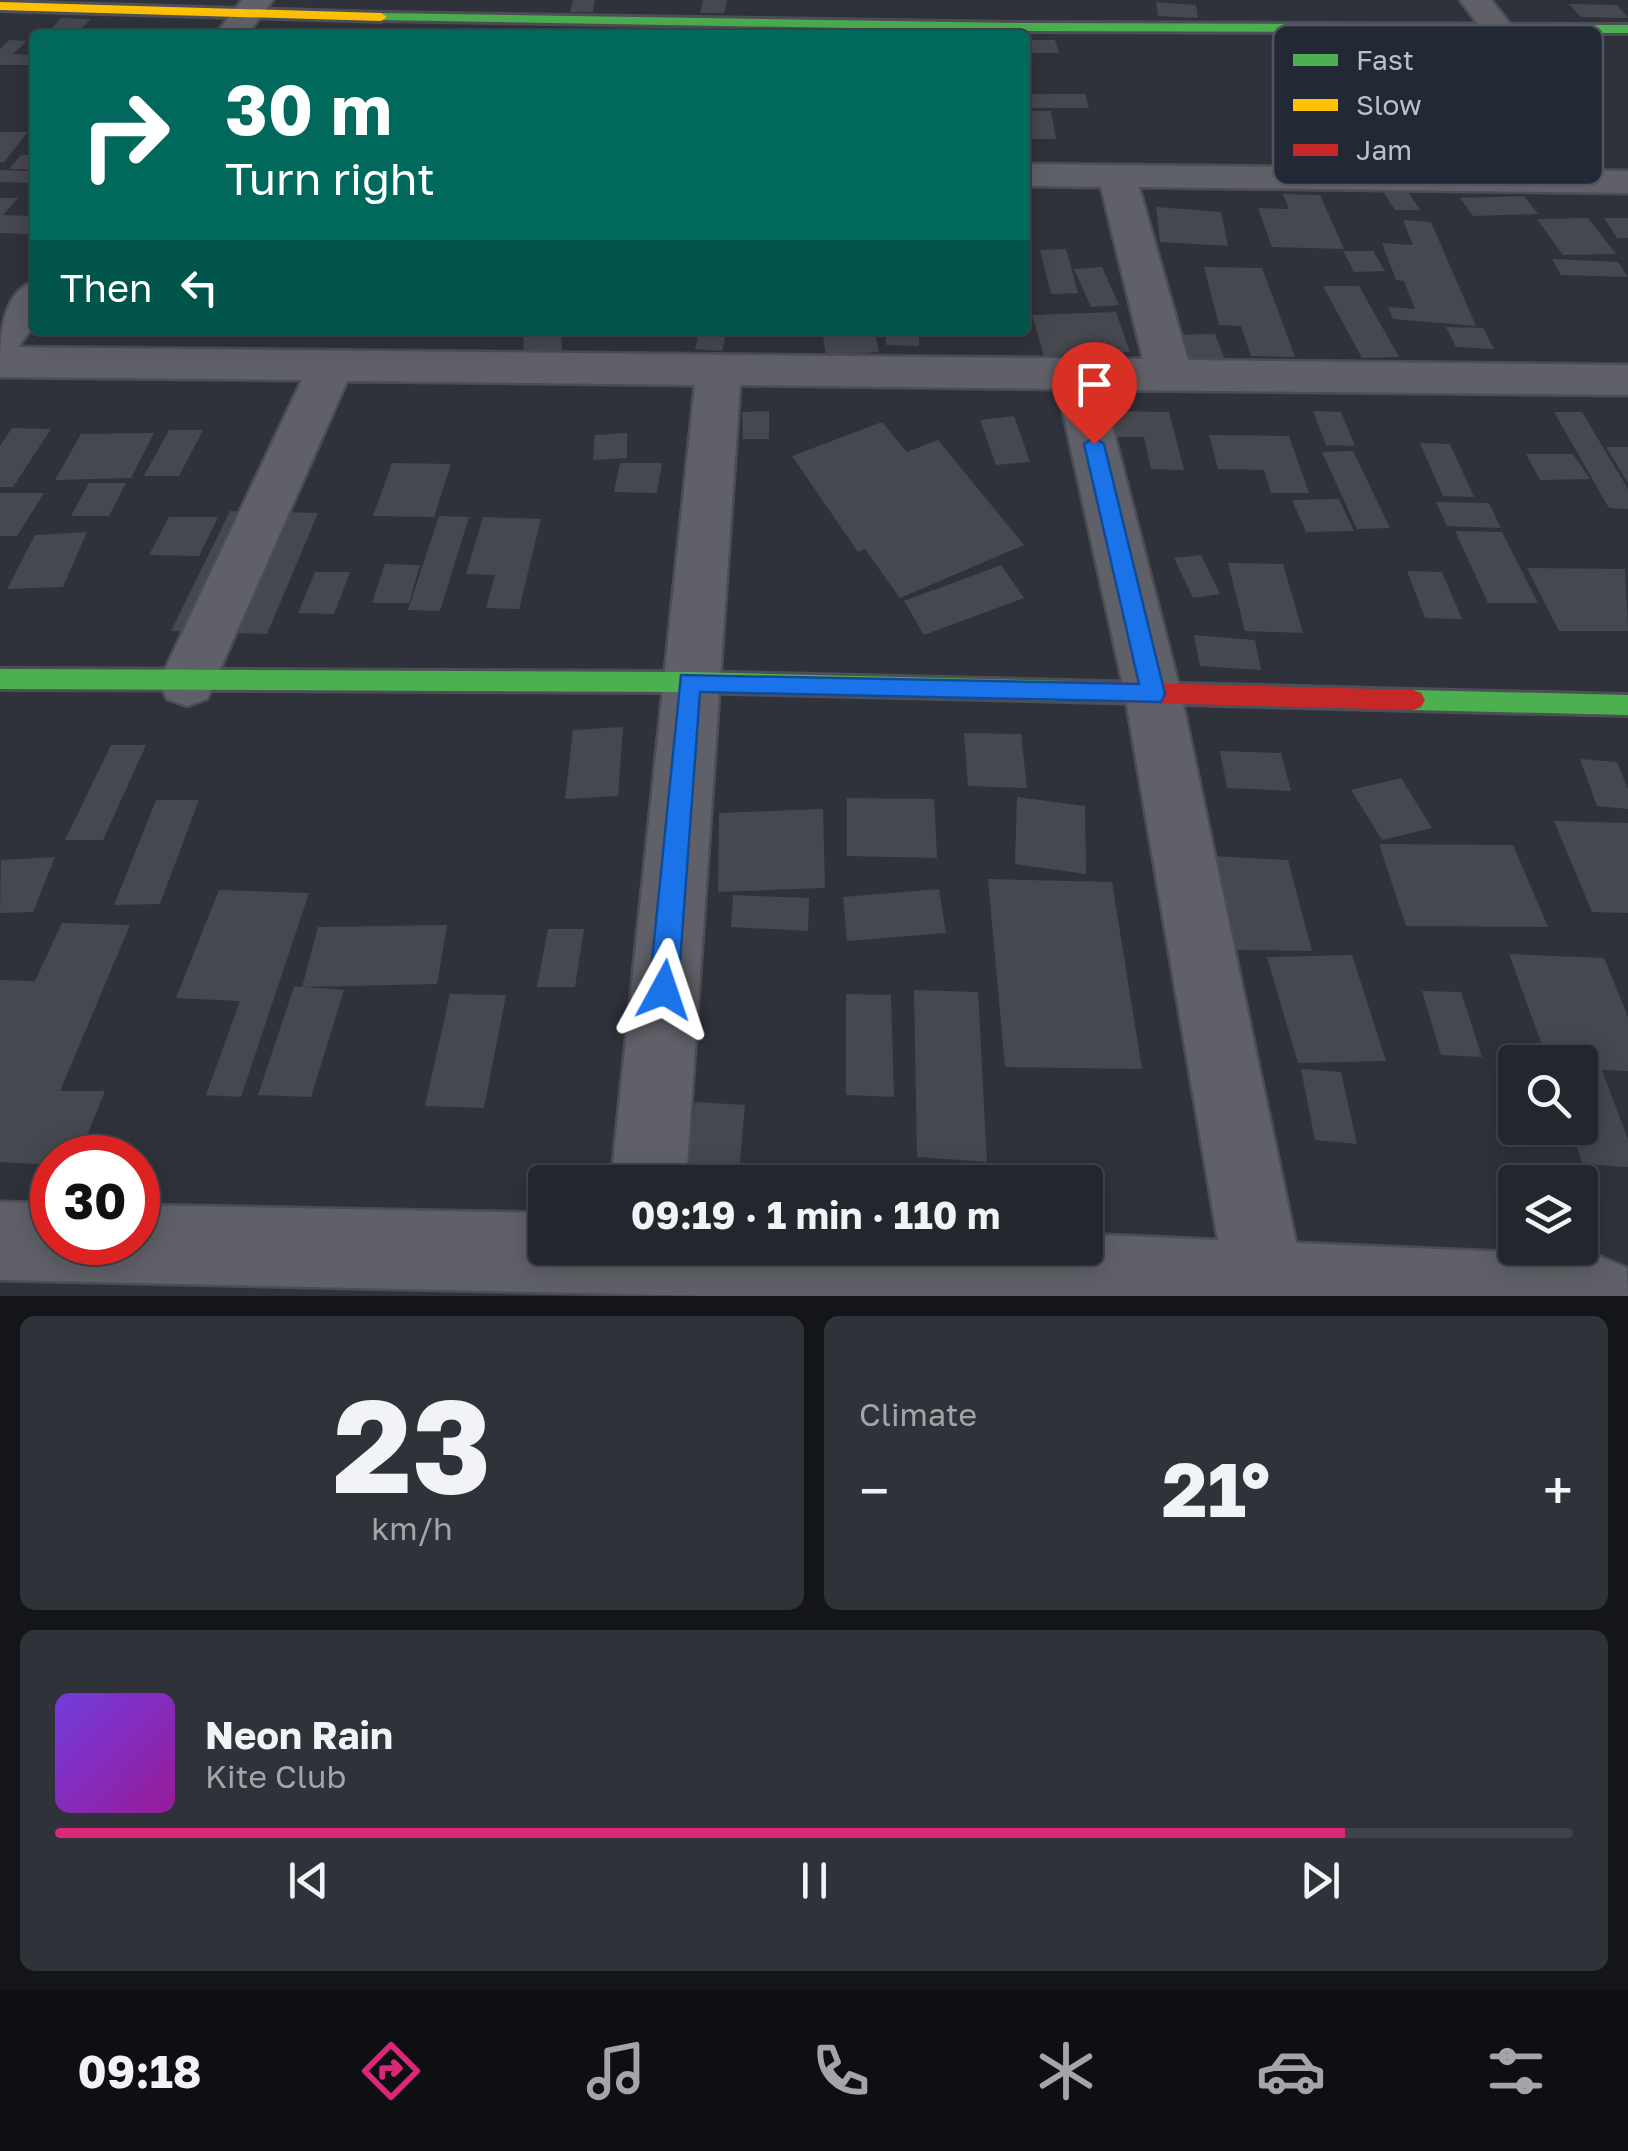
<!DOCTYPE html>
<meta charset="utf-8">
<style>
body{margin:0;font-family:"Golos Text",sans-serif;background:#2f3238;color:#f1f3f6;height:100vh;display:flex;flex-direction:column;font-size:38px;white-space:nowrap}
*{box-sizing:border-box;margin:0}
p{font-size:32px;color:#a3a5a9}
.icon{flex:none;width:55px;height:55px;fill:none;stroke:currentColor;stroke-width:2;stroke-linecap:round;stroke-linejoin:round}
.map{position:relative;height:1296px;overflow:hidden}
.drawer{display:flex;flex-direction:column;gap:20px;padding:20px;background:#131518;flex:1}
.drawer>*{flex:none}
.top-card{position:absolute;left:30px;top:30px;width:1000px;height:305px;border-radius:10px;box-shadow:0 5px 25px #0003,0 0 0 2px #404348;background:#00695c;color:#fff;overflow:hidden}
.controls{position:absolute;left:1498px;top:1045px;display:grid;gap:20px}
.controls a{display:grid;place-items:center;width:100px;height:100px;border-radius:10px;background:#23262c;box-shadow:0 5px 25px #0003,0 0 0 2px #404348;font-size:50px}
.speed{position:absolute;left:30px;top:1135px;display:flex;gap:20px;font-size:50px;font-weight:700;text-align:center}
.speed>*{display:grid;place-content:center;width:130px;height:130px;border-radius:50%;background:#23262c;box-shadow:0 5px 25px #0003,0 0 0 2px #404348;line-height:1}
.speed .limit{border:15px solid #d22;background:#fff;color:#111}
.pin{position:absolute;display:grid;place-items:center;width:85px;height:85px;color:#fff;margin:-102px -42px;border-radius:50% 50% 50% 0;rotate:-45deg;box-shadow:0 0 10px #0007}
.pin .icon{rotate:45deg}
.me{position:absolute;width:110px;margin:-55px;rotate:5deg;stroke-linejoin:round;filter:drop-shadow(0 0 8px #0008)}
.turn{display:flex;align-items:center;gap:35px;height:210px;padding:0 30px;font-size:45px}
.turn .icon{width:130px;height:130px;stroke-width:2.5}
.turn b{display:block;font-size:70px;line-height:85px}
.then{display:flex;align-items:center;height:95px;padding:0 30px;background:#0003;gap:20px;font-size:38px}
.big{font-size:75px;font-weight:700;line-height:1.1}
.drawer .card{flex:1;display:flex;flex-direction:column;justify-content:center;gap:15px;min-width:0;padding:0 35px;border-radius:15px;background:#2f3238}
.drawer .dial{align-items:center;gap:0}
.dial b{font-size:130px;line-height:1}
.song{display:flex;align-items:center;gap:30px}
.cover{width:120px;height:120px;border-radius:15px;background:linear-gradient(135deg,hsl(260 70% 55%),hsl(300 70% 35%))}
.played{height:10px;border-radius:5px;background:linear-gradient(90deg,#db2777 85%,#404348 85%)}
.keys{display:flex;justify-content:space-around;direction:ltr}
.heat{display:flex;justify-content:space-between;align-items:center;font-size:55px;direction:ltr}
.drawer .tiles{flex:1;display:grid;gap:20px;grid-template-columns:1fr 1fr}
.card:last-child{grid-column:span 2}
.trip{position:absolute;left:528px;top:1165px;width:575px;height:100px;border-radius:10px;background:#23262c;box-shadow:0 5px 25px #0003,0 0 0 2px #404348;font-weight:700;line-height:100px;text-align:center}
.menu{display:flex;height:160px;justify-content:space-around;align-items:center;background:#0e0f12;color:#a3a5a9}
.menu .icon{width:70px;height:70px}
.menu .active{color:#db2777}
.menu b{font-size:45px;color:#f1f3f6}
.map>svg:first-child{display:block}
.building{fill:#46484f}
.lines{fill:none;stroke-linecap:round;stroke-linejoin:round}
.street-casing{stroke:#4b4d53;stroke-width:5}
.fast-casing{stroke:#4d4f57;stroke-width:6}
.slow-casing{stroke:#4d4f57;stroke-width:6}
.jam-casing{stroke:#4d4f57;stroke-width:6}
.street{fill:#606168;fill-rule:evenodd}
.fast{fill:#4caf50;fill-rule:evenodd}
.slow{fill:#ffc107;fill-rule:evenodd}
.jam{fill:#c62828;fill-rule:evenodd}
.route{fill:#1a73e8;stroke:#114b97;stroke-width:2.5}
.key{fill:#232835;stroke:#515562;stroke-width:2.5}
.key-label{font-size:28px;fill:#bbbfca}
</style>
<div class="map">
<svg width="1628" height="1296" viewBox="0 0 1628 1296">
<rect width="100%" height="100%" fill="#2f323a"/>
<g class="building">
<path d="M 573,0 L 595,0 L 593,12 L 570,12 Z"/>
<path d="M 703,0 L 727,0 L 724,13 L 700,13 Z"/>
<path d="M 1156,2 L 1196,5 L 1198,18 L 1158,16 Z"/>
<path d="M 1569,4 L 1617,5 L 1628,18 L 1581,17 Z"/>
<path d="M 61,18 L 91,19 L 75,35 L 45,35 Z"/>
<path d="M 9,40 L 27,41 L 13,54 L 35,55 L 35,65 L 0,65 L 0,49 Z"/>
<path d="M 1025,40 L 1055,40 L 1059,53 L 1025,53 Z"/>
<path d="M 1540,41 L 1577,42 L 1602,74 L 1582,73 L 1605,102 L 1539,101 L 1512,63 L 1558,64 Z"/>
<path d="M 1025,94 L 1085,94 L 1089,108 L 1025,108 Z"/>
<path d="M 1025,111 L 1051,111 L 1056,139 L 1025,139 Z"/>
<path d="M 0,132 L 28,132 L 4,162 L 0,162 Z"/>
<path d="M 21,155 L 35,155 L 35,169 L 9,169 Z"/>
<path d="M 0,170 L 35,171 L 35,183 L 0,182 Z"/>
<path d="M 1382,190 L 1407,190 L 1420,210 L 1395,210 Z"/>
<path d="M 1283,194 L 1320,195 L 1344,249 L 1272,247 L 1258,208 L 1289,209 Z"/>
<path d="M 1524,196 L 1538,214 L 1473,216 L 1460,198 Z"/>
<path d="M 0,198 L 18,198 L 3,215 L 35,216 L 29,234 L 0,233 Z"/>
<path d="M 1156,207 L 1221,212 L 1228,246 L 1160,242 Z"/>
<path d="M 1588,218 L 1616,254 L 1563,255 L 1537,219 Z"/>
<path d="M 1604,218 L 1628,218 L 1628,238 L 1617,238 Z"/>
<path d="M 1403,220 L 1431,222 L 1476,326 L 1393,319 L 1388,307 L 1415,309 L 1404,281 L 1396,280 L 1382,243 L 1413,245 Z"/>
<path d="M 1066,249 L 1078,293 L 1051,294 L 1040,250 Z"/>
<path d="M 1343,251 L 1373,251 L 1385,271 L 1354,272 Z"/>
<path d="M 1552,259 L 1618,262 L 1628,277 L 1561,275 Z"/>
<path d="M 1102,267 L 1119,305 L 1091,307 L 1074,269 Z"/>
<path d="M 1204,267 L 1262,268 L 1295,357 L 1251,356 L 1241,326 L 1219,325 Z"/>
<path d="M 1323,286 L 1359,286 L 1399,357 L 1362,358 Z"/>
<path d="M 1116,312 L 1130,352 L 1044,356 L 1032,315 Z"/>
<path d="M 1446,327 L 1483,328 L 1494,349 L 1456,347 Z"/>
<path d="M 524,330 L 561,330 L 562,352 L 523,356 Z"/>
<path d="M 700,330 L 727,330 L 722,351 L 695,349 Z"/>
<path d="M 735,330 L 774,330 L 774,336 L 735,337 Z"/>
<path d="M 822,330 L 874,330 L 879,352 L 826,356 Z"/>
<path d="M 886,330 L 919,330 L 919,346 L 886,345 Z"/>
<path d="M 937,330 L 1016,330 L 1017,336 L 938,337 Z"/>
<path d="M 1215,334 L 1226,362 L 1169,363 L 1159,335 Z"/>
<path d="M 769,411 L 769,439 L 743,439 L 742,412 Z"/>
<path d="M 1104,411 L 1169,412 L 1184,470 L 1151,469 L 1144,437 L 1109,437 Z"/>
<path d="M 1313,411 L 1341,412 L 1355,446 L 1326,445 Z"/>
<path d="M 1554,412 L 1582,412 L 1628,489 L 1628,509 L 1609,508 Z"/>
<path d="M 1014,416 L 1030,462 L 996,465 L 980,420 Z"/>
<path d="M 882,422 L 907,452 L 938,440 L 1024,545 L 900,598 L 865,549 L 858,552 L 792,456 Z"/>
<path d="M 12,428 L 51,429 L 13,487 L 0,487 L 0,446 Z"/>
<path d="M 169,430 L 203,430 L 179,476 L 144,476 Z"/>
<path d="M 154,433 L 131,478 L 55,480 L 81,434 Z"/>
<path d="M 627,433 L 627,458 L 593,460 L 595,435 Z"/>
<path d="M 1209,435 L 1289,436 L 1309,493 L 1271,493 L 1264,470 L 1218,469 Z"/>
<path d="M 1420,443 L 1450,444 L 1474,497 L 1443,496 Z"/>
<path d="M 1606,447 L 1628,447 L 1628,483 Z"/>
<path d="M 1353,451 L 1390,528 L 1357,529 L 1322,452 Z"/>
<path d="M 1526,454 L 1573,454 L 1590,479 L 1540,480 Z"/>
<path d="M 392,463 L 451,464 L 434,517 L 373,516 Z"/>
<path d="M 620,463 L 662,463 L 657,493 L 614,492 Z"/>
<path d="M 89,483 L 126,483 L 109,516 L 71,516 Z"/>
<path d="M 0,493 L 44,493 L 17,536 L 0,536 Z"/>
<path d="M 1339,499 L 1354,531 L 1306,532 L 1292,500 Z"/>
<path d="M 1436,502 L 1489,503 L 1501,528 L 1447,526 Z"/>
<path d="M 230,511 L 318,513 L 267,634 L 171,631 Z"/>
<path d="M 439,516 L 469,517 L 440,611 L 408,610 Z"/>
<path d="M 169,517 L 218,517 L 199,556 L 149,555 Z"/>
<path d="M 483,517 L 541,519 L 519,609 L 486,608 L 495,575 L 466,574 Z"/>
<path d="M 1455,531 L 1502,532 L 1538,603 L 1488,603 Z"/>
<path d="M 87,532 L 63,587 L 7,589 L 35,535 Z"/>
<path d="M 1201,555 L 1220,594 L 1193,598 L 1174,558 Z"/>
<path d="M 1228,563 L 1283,564 L 1303,633 L 1245,631 Z"/>
<path d="M 385,564 L 420,565 L 409,603 L 372,603 Z"/>
<path d="M 1001,565 L 1024,598 L 924,635 L 904,601 Z"/>
<path d="M 1527,568 L 1625,569 L 1628,631 L 1559,631 Z"/>
<path d="M 1407,571 L 1442,572 L 1462,619 L 1425,618 Z"/>
<path d="M 315,572 L 350,572 L 334,614 L 298,613 Z"/>
<path d="M 1194,635 L 1255,640 L 1261,670 L 1200,666 Z"/>
<path d="M 623,727 L 618,796 L 565,799 L 573,730 Z"/>
<path d="M 964,733 L 1021,734 L 1027,788 L 968,786 Z"/>
<path d="M 111,745 L 146,745 L 103,840 L 65,840 Z"/>
<path d="M 1220,751 L 1281,753 L 1291,791 L 1227,788 Z"/>
<path d="M 1580,759 L 1617,762 L 1628,789 L 1628,809 L 1597,806 Z"/>
<path d="M 1401,778 L 1432,828 L 1382,840 L 1351,790 Z"/>
<path d="M 1017,797 L 1085,806 L 1086,874 L 1015,864 Z"/>
<path d="M 847,798 L 934,799 L 937,858 L 847,856 Z"/>
<path d="M 156,800 L 199,800 L 160,904 L 114,905 Z"/>
<path d="M 823,809 L 825,888 L 718,892 L 719,813 Z"/>
<path d="M 1554,821 L 1628,823 L 1628,913 L 1592,912 Z"/>
<path d="M 1379,844 L 1513,845 L 1548,927 L 1406,926 Z"/>
<path d="M 1177,854 L 1288,860 L 1312,951 L 1196,949 Z"/>
<path d="M 55,857 L 33,912 L 0,913 L 1,860 Z"/>
<path d="M 988,879 L 1112,882 L 1142,1069 L 1005,1067 Z"/>
<path d="M 939,889 L 946,933 L 847,941 L 843,897 Z"/>
<path d="M 219,890 L 309,893 L 241,1097 L 206,1095 L 240,1001 L 176,998 Z"/>
<path d="M 733,895 L 809,898 L 808,931 L 731,927 Z"/>
<path d="M 62,923 L 130,925 L 60,1091 L 105,1091 L 78,1158 L 52,1158 L 52,1165 L 0,1162 L 0,980 L 35,981 Z"/>
<path d="M 447,925 L 437,984 L 305,987 L 344,990 L 311,1097 L 258,1095 L 294,987 L 302,987 L 318,927 Z"/>
<path d="M 548,929 L 584,929 L 575,987 L 537,987 Z"/>
<path d="M 1509,954 L 1604,958 L 1628,1017 L 1628,1071 L 1602,1070 L 1628,1139 L 1628,1167 L 1583,1164 L 1570,1128 L 1580,1128 L 1580,1062 L 1548,1062 Z"/>
<path d="M 1352,955 L 1386,1061 L 1298,1063 L 1267,957 Z"/>
<path d="M 914,990 L 978,992 L 987,1162 L 917,1157 Z"/>
<path d="M 1422,991 L 1461,992 L 1482,1057 L 1441,1055 Z"/>
<path d="M 450,994 L 506,995 L 484,1108 L 425,1106 Z"/>
<path d="M 846,994 L 891,995 L 894,1097 L 846,1095 Z"/>
<path d="M 1301,1069 L 1341,1072 L 1357,1144 L 1315,1140 Z"/>
<path d="M 695,1102 L 745,1105 L 738,1182 L 685,1182 Z"/>
</g>
<g class="lines">
<g class="street-casing">
<g id="street">
<path d="M 242,0 L 273,0 L 247,35 L 215,35 Z"/>
<path d="M 1460,0 L 1491,0 L 1514,29 L 1509,36 L 1487,36 Z"/>
<path d="M 1025,164 L 1628,171 L 1628,193 L 1139,187 L 1188,360 L 1628,365 L 1628,395 L 1103,390 L 1181,694 L 1296,1243 L 1599,1256 L 1627,1268 L 1628,1296 L 708,1296 L 0,1280 L 0,1202 L 52,1203 L 52,1242 L 138,1242 L 138,1205 L 545,1213 L 545,1248 L 1085,1248 L 1085,1234 L 1218,1240 L 1125,694 L 1058,389 L 740,385 L 686,1182 L 611,1182 L 695,385 L 347,381 L 207,699 L 187,706 L 167,699 L 159,682 L 302,380 L 0,377 C 0,341 0,292 35,281 L 35,324 L 18,347 L 1143,359 L 1101,187 L 1025,186 Z"/>
</g>
</g>
<g class="fast-casing">
<g id="fast">
<path d="M 381,13 L 1017,23 L 1628,25 L 1628,33 L 1017,31 L 377,20 L 377,14 Z"/>
<path d="M 0,669 L 689,672 L 1066,681 L 1074,684 L 1078,691 L 1074,698 L 1066,701 L 689,692 L 0,689 Z"/>
<path d="M 1413,690 L 1628,695 L 1628,715 L 1413,710 L 1405,707 L 1401,700 L 1405,693 Z"/>
</g>
</g>
<g class="slow-casing">
<path id="slow" d="M 0,2 L 381,13 L 387,17 L 381,21 L 0,10 Z"/>
</g>
<g class="jam-casing">
<path id="jam" d="M 1066,681 L 1413,690 L 1421,693 L 1425,700 L 1421,707 L 1413,710 L 1066,701 L 1058,698 L 1054,691 L 1058,684 Z"/>
</g>
<use href="#street" class="street"/>
<use href="#fast" class="fast"/>
<use href="#slow" class="slow"/>
<use href="#jam" class="jam"/>
</g>
<path class="route" d="M 1094,437 L 1104,444 L 1165,694 L 1161,702 L 700,692 L 678,990 L 673,1000 L 664,1004 L 654,1000 L 649,990 L 681,675 L 1139,684 L 1084,444 Z"/>
<rect x="1273" y="25" width="330" height="160" rx="15" class="key"/>
<rect x="1293" y="54" width="45" height="12" fill="#4caf50"/>
<rect x="1293" y="99" width="45" height="12" fill="#ffc107"/>
<rect x="1293" y="144" width="45" height="12" fill="#c62828"/>
<g class="key-label">
<text x="1356" y="70">Fast</text>
<text x="1356" y="115">Slow</text>
<text x="1356" y="160">Jam</text>
</g>
</svg>
<div class="controls">
<a><svg class="icon" aria-label="search" viewBox="0 0 24 24"><circle cx="10" cy="10" r="6"/><path d="M15 15l6 6"/></svg></a>
<a><svg class="icon" aria-label="layers" viewBox="0 0 24 24"><path d="M12 4l9 5-9 5-9-5zM3 14l9 5 9-5"/></svg></a>
</div>
<div class="speed"><div class="limit">30</div></div>
<div class="pin" style="left:1094px;top:444px;background:#d93025"><svg class="icon" aria-label="arrive" viewBox="0 0 24 24"><path d="M6 21V4h12l-3 4 3 4H6"/></svg></div>
<svg class="me" style="left:664px;top:990px" viewBox="-20 -20 40 40"><path d="M0-17L14 15 0 8-14 15z" fill="#1a73e8" stroke="#fff" stroke-width="4"/></svg>
<div class="trip">09:19 · 1 min · 110 m</div>
<div class="top-card">
<div class="turn"><svg class="icon" aria-label="right" viewBox="0 0 24 24"><path d="M7 20v-9h11M14 6l5 5-5 5"/></svg><div><b>30 m</b>Turn right</div></div>
<div class="then">Then<svg class="icon" aria-label="left" viewBox="0 0 24 24"><path d="M17 20v-9H6M10 6l-5 5 5 5"/></svg></div>
</div>
</div>
<section class="drawer">
<div class="tiles">
<div class="card dial"><b>23</b><p>km/h</p></div>
<div class="card"><p>Climate</p>
<div class="heat"><a>−</a><b class="big">21°</b><a>+</a></div>
</div>
<div class="card">
<div class="song"><i class="cover"></i><div><b>Neon Rain</b><p>Kite Club</p></div></div>
<div class="played"></div>
<div class="keys"><svg class="icon" aria-label="previous" viewBox="0 0 24 24"><path d="M18 5L8 12l10 7zM5 5v14"/></svg><svg class="icon" aria-label="pause" viewBox="0 0 24 24"><path d="M8 5v14M16 5v14"/></svg><svg class="icon" aria-label="next" viewBox="0 0 24 24"><path d="M6 5l10 7-10 7zM19 5v14"/></svg></div>
</div>
</div>
</section>
<nav class="menu">
<b>09:18</b>
<svg class="icon active" aria-label="directions" viewBox="0 0 24 24"><path d="M12 3l9 9-9 9-9-9zM9 14v-3h6M13 9l2 2-2 2"/></svg>
<svg class="icon" aria-label="music" viewBox="0 0 24 24"><path d="M9 18V5l10-2v13"/><circle cx="6" cy="18" r="3"/><circle cx="16" cy="16" r="3"/></svg>
<svg class="icon" aria-label="phone" viewBox="0 0 24 24"><path d="M5 4h4l2 5-3 2q2 4 5 5l2-3 5 2v4C11 20 4 13 5 4z"/></svg>
<svg class="icon" aria-label="climate" viewBox="0 0 24 24"><path d="M12 3v18M4 7l16 10M4 17L20 7"/></svg>
<svg class="icon" aria-label="car" viewBox="0 0 24 24"><path d="M5 17H2v-5l4-1 3-4h7l3 4 3 1v5h-3M9 17h6M6 11h13"/><circle cx="7" cy="17" r="2"/><circle cx="17" cy="17" r="2"/></svg>
<svg class="icon" aria-label="filters" viewBox="0 0 24 24"><path d="M4 7h16M4 17h16"/><circle cx="9" cy="7" r="2"/><circle cx="15" cy="17" r="2"/></svg>
</nav>
